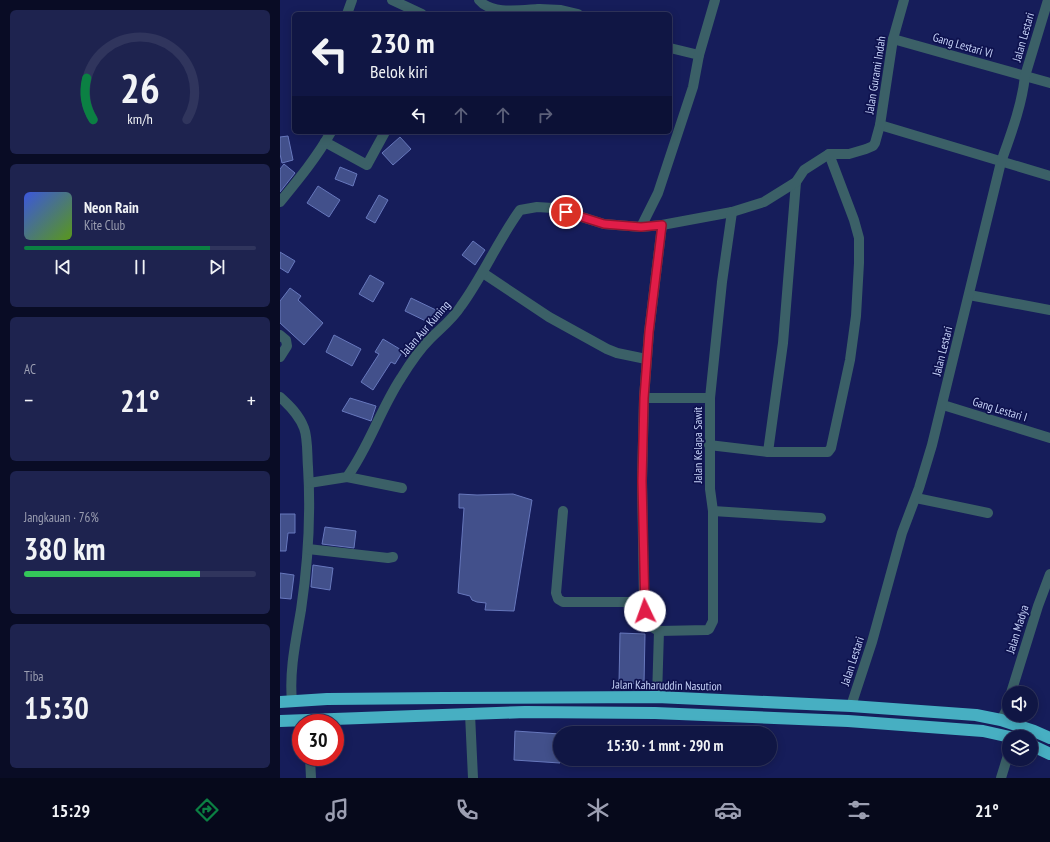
<!DOCTYPE html>
<html lang="id">
<meta charset="utf-8">
<style>
body{margin:0;font-family:"PT Sans Narrow",sans-serif;background:#1e234f;color:#f1f3f6;height:100vh;display:flex;flex-direction:column;font-size:15px;white-space:nowrap}
*{box-sizing:border-box;margin:0}
p{font-size:13px;color:#9c9fb2}
.icon{flex:none;width:22px;height:22px;fill:none;stroke:currentColor;stroke-width:2;stroke-linecap:round;stroke-linejoin:round}
.map{position:relative;flex:1;overflow:hidden}
.details{display:flex;flex-direction:column;gap:10px;padding:10px;background:#090c25;width:280px}
.details>*{flex:none}
.top-card{position:absolute;left:12px;top:12px;width:380px;height:122px;border-radius:6px;box-shadow:0 2px 10px #0003,0 0 0 1px #30355d;background:#101644;color:#f1f3f6;overflow:hidden}
.controls{position:absolute;left:722px;top:686px;display:grid;gap:8px}
.controls a{display:grid;place-items:center;width:36px;height:36px;border-radius:50%;background:#101644;box-shadow:0 2px 10px #0003,0 0 0 1px #30355d;font-size:20px}
.speed{position:absolute;left:12px;top:714px;display:flex;gap:8px;font-size:20px;font-weight:700;text-align:center}
.speed>*{display:grid;place-content:center;width:52px;height:52px;border-radius:50%;background:#101644;box-shadow:0 2px 10px #0003,0 0 0 1px #30355d;line-height:1}
.speed .limit{border:6px solid #d22;background:#fff;color:#111}
.pin{position:absolute;display:grid;place-items:center;width:34px;height:34px;color:#fff;margin:-17px;border:2px solid #fff;border-radius:50%;box-shadow:0 1px 4px #0007}
.me{position:absolute;width:44px;margin:-22px;rotate:357deg;stroke-linejoin:round;filter:drop-shadow(0 0 3px #0008)}
.turn{display:flex;align-items:center;gap:14px;height:84px;padding:0 12px;font-size:18px}
.turn .icon{width:52px;height:52px;stroke-width:2.5}
.turn b{display:block;font-size:28px;line-height:34px}
.lanes{display:flex;align-items:center;height:38px;padding:0 12px;background:#0003;justify-content:center;gap:20px;direction:ltr}
.lanes .off{opacity:.35}
.big{font-size:30px;font-weight:600;line-height:1.1}
.details .tile{flex:1;display:flex;flex-direction:column;justify-content:center;gap:6px;min-width:0;padding:0 14px;border-radius:6px;background:#1e234f}
.details .dial{align-items:center;gap:0}
.dial svg{height:104px;overflow:visible;fill:none;stroke:#30355d;stroke-width:7;stroke-linecap:round;text-anchor:middle}
.dial text{fill:#f1f3f6;stroke:none}
.song{display:flex;align-items:center;gap:12px}
.cover{width:48px;height:48px;border-radius:6px;background:linear-gradient(135deg,hsl(230 70% 55%),hsl(90 70% 35%))}
.played{height:4px;border-radius:2px;background:linear-gradient(90deg,#0b8043 80%,#30355d 80%)}
.keys{display:flex;justify-content:space-around;direction:ltr}
.heat{display:flex;justify-content:space-between;align-items:center;font-size:22px;direction:ltr}
.charge{height:6px;border-radius:3px;background:linear-gradient(90deg,#34c759 76%,#30355d 0)}
.trip{position:absolute;left:273px;top:726px;width:224px;height:40px;border-radius:20px;background:#101644;box-shadow:0 2px 10px #0003,0 0 0 1px #30355d;font-weight:600;line-height:40px;text-align:center}
.tab-bar{display:flex;height:64px;justify-content:space-around;align-items:center;background:#06091b;color:#9c9fb2}
.tab-bar .icon{width:28px;height:28px}
.tab-bar .on{color:#0b8043}
.tab-bar b{font-size:18px;color:#f1f3f6}
main{display:flex;flex:1;min-height:0}
.map>svg:first-child{display:block}
.building{fill:#42508b;stroke:#6778bd}
.lines{fill:none;stroke-linecap:round;stroke-linejoin:round}
.minor{stroke:#3b6067;stroke-width:10}
.highway{stroke:#47afc2;stroke-width:12}
.route-casing{stroke:#92132f;stroke-width:10}
.route{stroke:#e11d48;stroke-width:7}
.labels{text-anchor:middle;dominant-baseline:central;stroke-width:3.5;stroke-linejoin:round;paint-order:stroke}
.street-label{font-size:12px;fill:#c6d2f8;stroke:#0e124e}
</style>
<main>
<section class="details">
<div class="tile dial"><svg viewBox="0 0 100 80">
<path d="M14 69A42 42 0 1 1 86 69"/>
<path d="M14 69A42 42 0 0 1 9 37" stroke="#0b8043"/>
<text x="50" y="56" font-size="32" font-weight="700">26</text>
<text x="50" y="72" font-size="11">km/h</text>
</svg></div>
<div class="tile">
<div class="song"><i class="cover"></i><div><b>Neon Rain</b><p>Kite Club</p></div></div>
<div class="played"></div>
<div class="keys"><svg class="icon" aria-label="previous" viewBox="0 0 24 24"><path d="M18 5L8 12l10 7zM5 5v14"/></svg><svg class="icon" aria-label="pause" viewBox="0 0 24 24"><path d="M8 5v14M16 5v14"/></svg><svg class="icon" aria-label="next" viewBox="0 0 24 24"><path d="M6 5l10 7-10 7zM19 5v14"/></svg></div>
</div>
<div class="tile"><p>AC</p>
<div class="heat"><a>−</a><b class="big">21°</b><a>+</a></div>
</div>
<div class="tile"><p>Jangkauan · 76%</p><b class="big">380 km</b><div class="charge"></div></div>
<div class="tile"><p>Tiba</p><b class="big">15:30</b></div>
</section>
<div class="map">
<svg width="770" height="778" viewBox="0 0 770 778">
<rect width="100%" height="100%" fill="#161d5a"/>
<g class="building">
<path d="M 8,136 L 13,160 L 2,163 L 0,154 L 0,137 Z"/>
<path d="M 120,137 L 131,149 L 113,165 L 102,153 Z"/>
<path d="M 4,164 L 15,173 L 0,192 L 0,169 Z"/>
<path d="M 60,167 L 77,174 L 73,186 L 55,179 Z"/>
<path d="M 38,186 L 60,200 L 49,217 L 27,203 Z"/>
<path d="M 99,195 L 108,200 L 95,223 L 86,218 Z"/>
<path d="M 193,241 L 205,250 L 195,265 L 182,255 Z"/>
<path d="M 0,252 L 15,261 L 8,273 L 0,268 Z"/>
<path d="M 90,275 L 104,283 L 93,302 L 79,294 Z"/>
<path d="M 10,288 L 21,296 L 18,300 L 43,323 L 24,345 L 0,323 L 0,301 Z"/>
<path d="M 131,298 L 158,311 L 152,324 L 125,311 Z"/>
<path d="M 54,335 L 81,349 L 72,366 L 46,352 Z"/>
<path d="M 103,339 L 123,351 L 115,364 L 111,362 L 93,390 L 81,382 L 99,354 L 95,352 Z"/>
<path d="M 70,398 L 96,406 L 91,421 L 62,411 Z"/>
<path d="M 179,494 L 197,495 L 233,494 L 252,500 L 234,611 L 205,610 L 206,603 L 197,602 L 192,600 L 190,596 L 178,593 L 184,508 L 179,508 Z"/>
<path d="M 0,514 L 15,514 L 15,533 L 8,533 L 6,551 L 0,551 Z"/>
<path d="M 45,527 L 76,531 L 74,548 L 42,544 Z"/>
<path d="M 33,565 L 53,568 L 50,590 L 31,587 Z"/>
<path d="M 0,573 L 14,575 L 11,599 L 0,598 Z"/>
<path d="M 340,633 L 365,634 L 364,684 L 339,683 Z"/>
<path d="M 235,731 L 280,734 L 280,763 L 234,760 Z"/>
</g>
<g class="lines">
<g class="minor">
<path d="M 112,0 L 142,14"/>
<path d="M 199,0 C 211,15 241,10 259,9"/>
<path d="M 67,14 L 72,0"/>
<path d="M 257,14 L 259,9 L 281,10 L 298,14"/>
<path d="M 613,39 L 770,83"/>
<path d="M 390,48 L 419,55"/>
<path d="M 600,125 L 770,176"/>
<path d="M 45,142 L 87,165 L 105,132"/>
<path d="M 0,202 C 18,180 37,157 51,132"/>
<path d="M 361,227 L 378,193 L 413,87 L 419,55 L 435,0"/>
<path d="M 203,273 L 269,317 L 327,349 L 337,353 L 366,359"/>
<path d="M 689,295 L 770,310"/>
<path d="M 0,335 L 6,340 L 7,346 L 0,357"/>
<path d="M 0,397 C 10,406 19,415 24,428 C 28,438 27,456 28,467 C 31,515 28,563 21,610 C 16,640 9,671 12,701"/>
<path d="M 364,398 L 430,398"/>
<path d="M 663,405 L 770,438"/>
<path d="M 429,445 L 488,452 L 548,452 L 551,448 L 570,360 L 576,316 L 579,263 L 579,238 L 574,220 L 549,154"/>
<path d="M 488,452 L 503,343 L 516,182"/>
<path d="M 67,477 L 122,488"/>
<path d="M 29,483 L 67,477 C 89,447 100,410 121,378 C 129,365 138,351 150,339 C 160,329 173,319 181,306 C 203,276 218,240 240,210 L 257,207 L 273,208 L 324,224 L 361,227 L 382,225 L 452,212 L 484,202 L 516,182 L 524,170 L 549,154 L 569,154 L 586,149 L 593,146 L 595,143 L 600,125 L 613,39 L 624,0"/>
<path d="M 636,498 L 708,513"/>
<path d="M 283,511 L 276,593 L 278,599 L 283,602 L 364,602"/>
<path d="M 433,511 L 541,518"/>
<path d="M 28,549 L 108,558 L 113,557"/>
<path d="M 379,631 L 427,630 L 429,629 L 433,621 L 433,511 L 430,489 L 430,398 L 442,282 L 452,212"/>
<path d="M 731,693 L 758,606 L 770,574"/>
<path d="M 377,697 L 379,631 C 363,623 366,618 364,602 L 362,481 L 364,398 L 369,332 L 382,225"/>
<path d="M 571,706 L 592,642 L 622,533 L 639,488 L 652,445 L 721,162 C 731,134 742,105 745,76 L 768,0"/>
<path d="M 190,714 L 193,778"/>
<path d="M 721,720 L 726,711 L 729,700"/>
<path d="M 30,757 L 31,778"/>
<path d="M 721,778 L 729,752"/>
</g>
<g class="highway">
<path d="M 0,702 L 47,699 L 164,698 L 377,697 L 571,706 L 696,715 L 721,720 L 754,731 L 770,738"/>
<path d="M 0,721 L 245,712 L 375,713 L 568,721 L 703,731 L 730,737"/>
<path d="M 751,745 L 770,754"/>
</g>
</g>
<g class="lines">
<g class="route-casing">
<path id="route" d="M 286,212 L 324,224 L 361,227 L 382,225 L 369,332 L 364,398 L 362,481 L 365,611"/>
</g>
<use href="#route" class="route"/>
</g>
<g class="labels">
<g class="street-label">
<text transform="translate(743 37) rotate(-74)">Jalan Lestari</text>
<text transform="translate(683 45) rotate(16)">Gang Lestari VI</text>
<text transform="translate(595 75) rotate(-81)">Jalan Gurami Indah</text>
<text transform="translate(145 328) rotate(-49)">Jalan Aur Kuning</text>
<text transform="translate(662 351) rotate(-76)">Jalan Lestari</text>
<text transform="translate(720 409) rotate(17)">Gang Lestari I</text>
<text transform="translate(417 445) rotate(-90)">Jalan Kelapa Sawit</text>
<text transform="translate(737 629) rotate(-73)">Jalan Madya</text>
<text transform="translate(572 661) rotate(-72)">Jalan Lestari</text>
<text transform="translate(387 685) rotate(1)">Jalan Kaharuddin Nasution</text>
</g>
</g>
</svg>
<div class="controls">
<a><svg class="icon" aria-label="sound" viewBox="0 0 24 24"><path d="M4 9h4l5-4v14l-5-4H4zM17 9q2 3 0 6"/></svg></a>
<a><svg class="icon" aria-label="layers" viewBox="0 0 24 24"><path d="M12 4l9 5-9 5-9-5zM3 14l9 5 9-5"/></svg></a>
</div>
<div class="speed"><div class="limit">30</div></div>
<div class="pin" style="left:286px;top:212px;background:#d93025"><svg class="icon" aria-label="arrive" viewBox="0 0 24 24"><path d="M6 21V4h12l-3 4 3 4H6"/></svg></div>
<svg class="me" style="left:365px;top:611px" viewBox="-20 -20 40 40"><circle r="19" fill="#fff"/><path d="M0-13L10 11 0 6-10 11z" fill="#e11d48"/></svg>
<div class="trip">15:30 · 1 mnt · 290 m</div>
<div class="top-card">
<div class="turn"><svg class="icon" aria-label="left" viewBox="0 0 24 24"><path d="M17 20v-9H6M10 6l-5 5 5 5"/></svg><div><b>230 m</b>Belok kiri</div></div>
<div class="lanes"><svg class="icon" aria-label="left" viewBox="0 0 24 24"><path d="M17 20v-9H6M10 6l-5 5 5 5"/></svg><svg class="icon off" aria-label="ahead" viewBox="0 0 24 24"><path d="M12 20V5M6 11l6-6 6 6"/></svg><svg class="icon off" aria-label="ahead" viewBox="0 0 24 24"><path d="M12 20V5M6 11l6-6 6 6"/></svg><svg class="icon off" aria-label="right" viewBox="0 0 24 24"><path d="M7 20v-9h11M14 6l5 5-5 5"/></svg></div>
</div>
</div>
</main>
<nav class="tab-bar">
<b>15:29</b>
<svg class="icon on" aria-label="directions" viewBox="0 0 24 24"><path d="M12 3l9 9-9 9-9-9zM9 14v-3h6M13 9l2 2-2 2"/></svg>
<svg class="icon" aria-label="music" viewBox="0 0 24 24"><path d="M9 18V5l10-2v13"/><circle cx="6" cy="18" r="3"/><circle cx="16" cy="16" r="3"/></svg>
<svg class="icon" aria-label="phone" viewBox="0 0 24 24"><path d="M5 4h4l2 5-3 2q2 4 5 5l2-3 5 2v4C11 20 4 13 5 4z"/></svg>
<svg class="icon" aria-label="climate" viewBox="0 0 24 24"><path d="M12 3v18M4 7l16 10M4 17L20 7"/></svg>
<svg class="icon" aria-label="car" viewBox="0 0 24 24"><path d="M5 17H2v-5l4-1 3-4h7l3 4 3 1v5h-3M9 17h6M6 11h13"/><circle cx="7" cy="17" r="2"/><circle cx="17" cy="17" r="2"/></svg>
<svg class="icon" aria-label="filters" viewBox="0 0 24 24"><path d="M4 7h16M4 17h16"/><circle cx="9" cy="7" r="2"/><circle cx="15" cy="17" r="2"/></svg>
<b>21°</b>
</nav>
